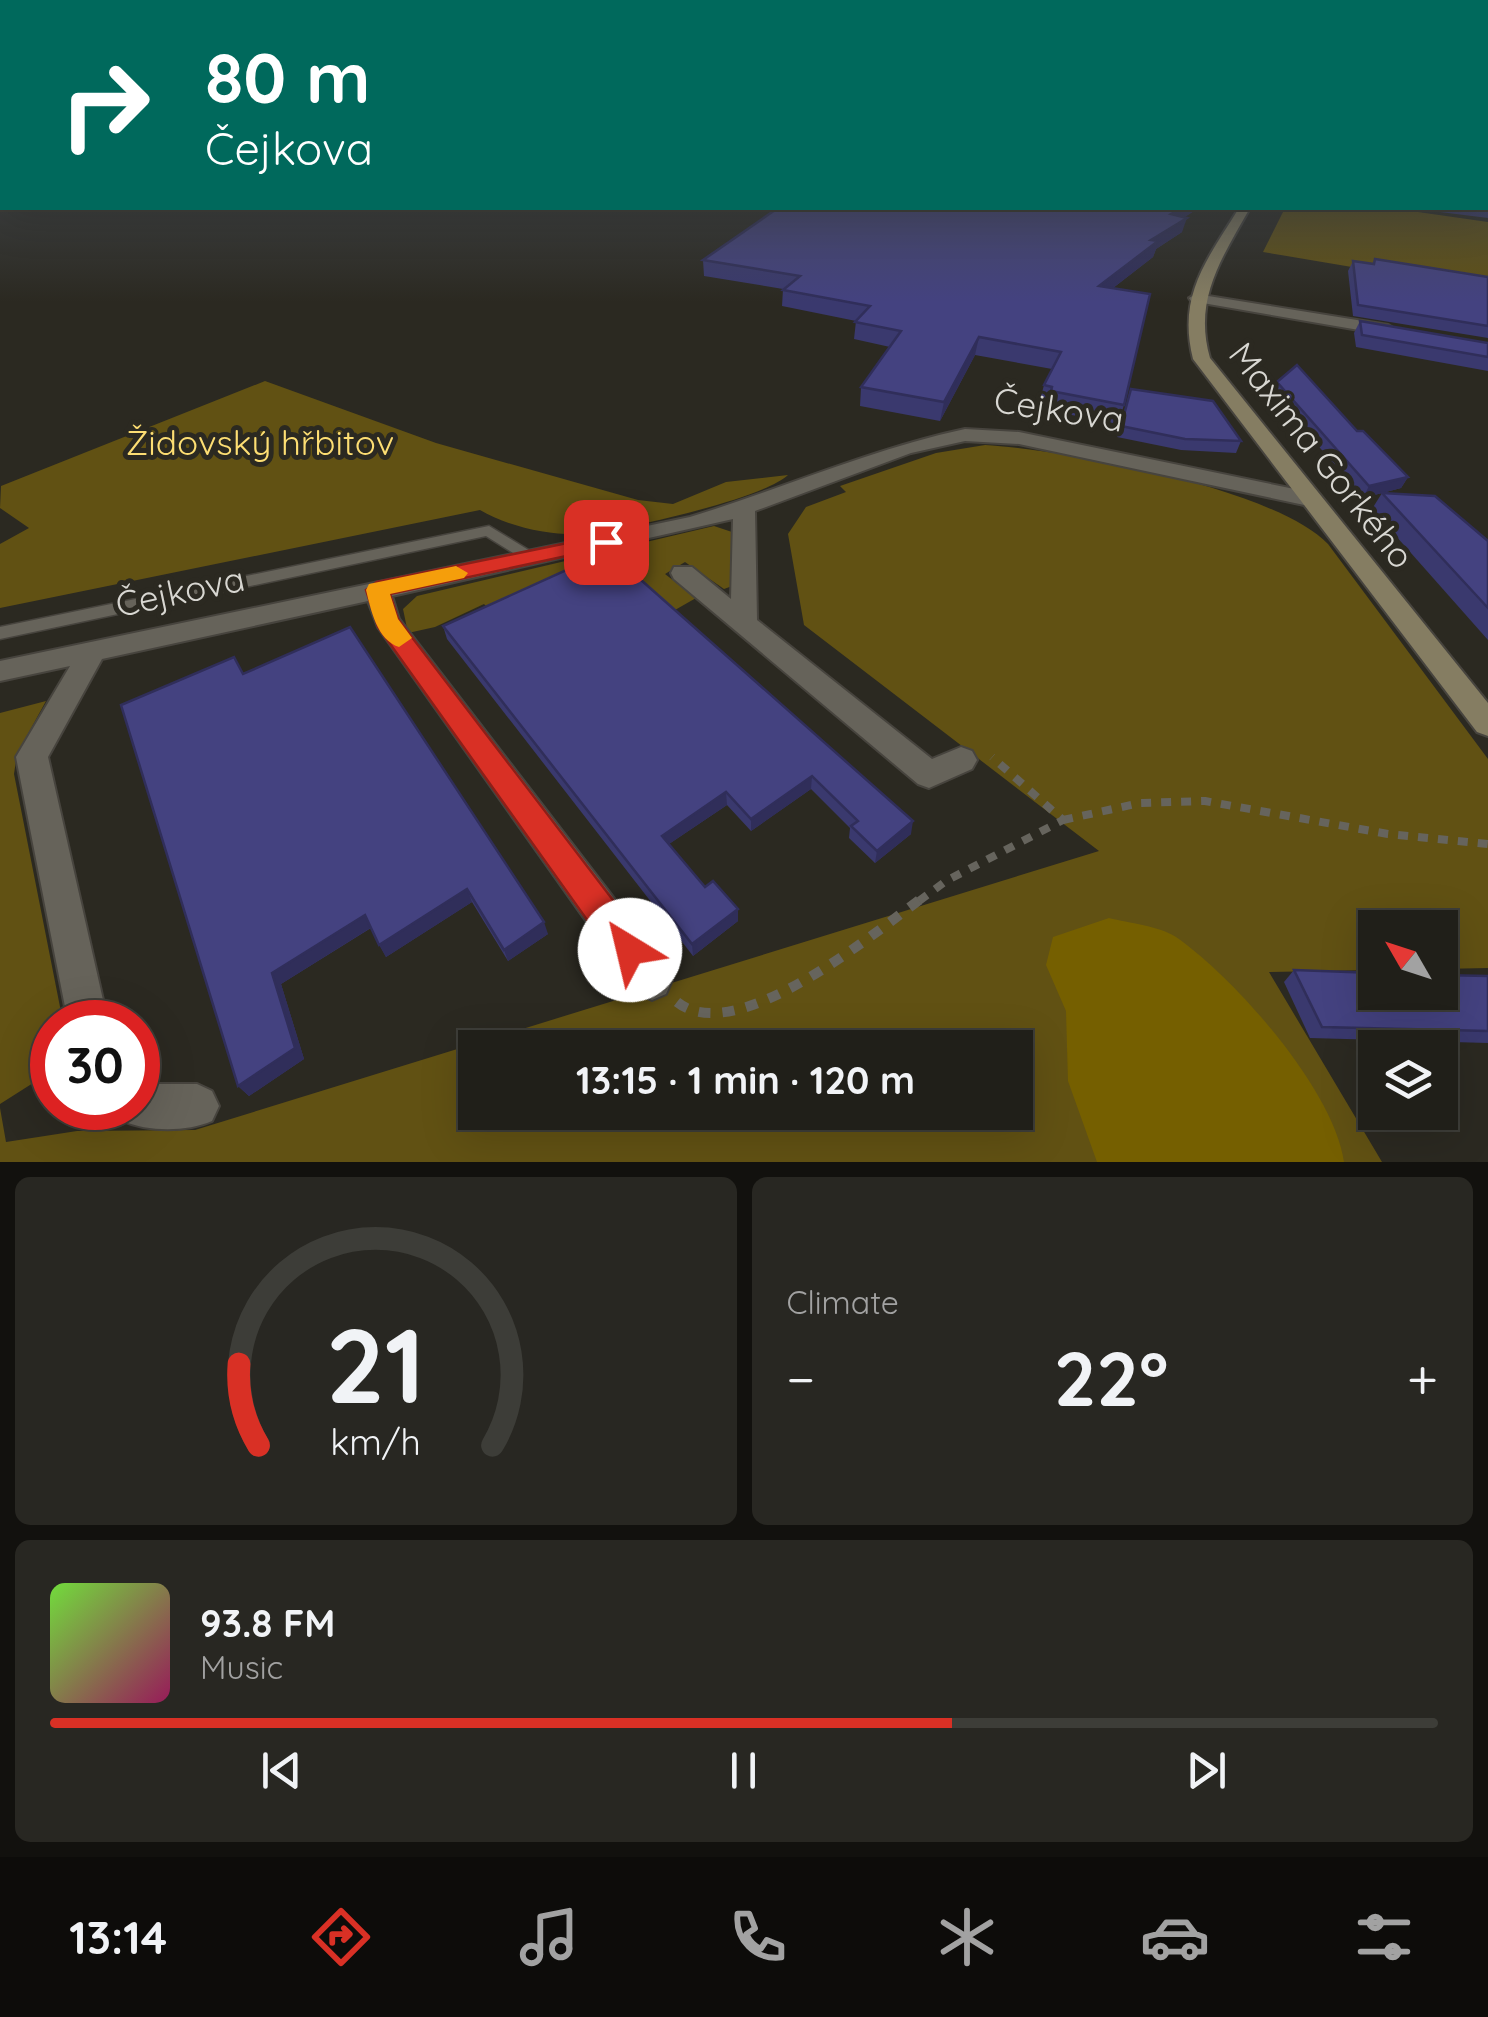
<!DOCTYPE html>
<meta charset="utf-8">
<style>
body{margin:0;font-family:Quicksand,sans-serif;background:#282722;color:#f1f3f6;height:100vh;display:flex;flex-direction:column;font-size:38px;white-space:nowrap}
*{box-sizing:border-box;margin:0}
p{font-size:32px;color:#a2a2a2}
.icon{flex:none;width:55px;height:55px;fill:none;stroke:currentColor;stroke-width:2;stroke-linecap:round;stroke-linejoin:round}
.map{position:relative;height:1162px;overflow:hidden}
.panel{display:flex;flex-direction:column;gap:15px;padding:15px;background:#12110e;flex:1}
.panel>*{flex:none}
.top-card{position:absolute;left:0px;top:0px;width:1490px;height:210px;box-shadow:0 10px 40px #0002,0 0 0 2px #3d3d38;background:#00695c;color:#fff;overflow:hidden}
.needle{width:65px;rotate:309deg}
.buttons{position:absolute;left:1358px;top:910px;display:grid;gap:20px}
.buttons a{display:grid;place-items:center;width:100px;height:100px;border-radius:0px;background:#201f19;box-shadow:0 10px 40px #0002,0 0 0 2px #3d3d38;font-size:50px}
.speed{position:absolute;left:30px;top:1000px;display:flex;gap:20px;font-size:50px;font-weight:700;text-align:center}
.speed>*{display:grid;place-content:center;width:130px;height:130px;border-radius:50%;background:#201f19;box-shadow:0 10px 40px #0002,0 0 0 2px #3d3d38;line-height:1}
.speed .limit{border:15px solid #d22;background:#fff;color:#111}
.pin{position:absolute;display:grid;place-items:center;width:85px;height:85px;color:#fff;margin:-42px;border-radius:20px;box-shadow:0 5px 15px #0006}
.me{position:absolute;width:110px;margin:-55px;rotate:324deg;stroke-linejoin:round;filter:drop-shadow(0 0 8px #0008)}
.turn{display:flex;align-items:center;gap:35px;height:210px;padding:0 40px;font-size:45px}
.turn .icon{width:130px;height:130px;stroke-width:2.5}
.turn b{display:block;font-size:70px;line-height:85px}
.big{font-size:75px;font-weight:700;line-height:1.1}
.panel .card{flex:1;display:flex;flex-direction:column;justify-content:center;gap:15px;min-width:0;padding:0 35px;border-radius:15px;background:#282722}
.panel .dial{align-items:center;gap:0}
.dial svg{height:260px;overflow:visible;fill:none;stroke:#3d3d38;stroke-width:7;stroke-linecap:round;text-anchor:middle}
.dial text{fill:#f1f3f6;stroke:none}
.song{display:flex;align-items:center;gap:30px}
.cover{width:120px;height:120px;border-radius:15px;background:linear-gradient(135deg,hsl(100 70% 55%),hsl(330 70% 35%))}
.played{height:10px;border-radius:5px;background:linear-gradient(90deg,#d93025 65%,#3d3d38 65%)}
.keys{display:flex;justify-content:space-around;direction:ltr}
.heat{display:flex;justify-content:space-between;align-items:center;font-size:55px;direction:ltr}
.panel .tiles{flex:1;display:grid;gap:15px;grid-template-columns:1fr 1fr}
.card:last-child{grid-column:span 2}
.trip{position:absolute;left:458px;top:1030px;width:575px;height:100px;border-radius:0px;background:#201f19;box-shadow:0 10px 40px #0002,0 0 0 2px #3d3d38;font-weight:700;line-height:100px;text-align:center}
.dock{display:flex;height:160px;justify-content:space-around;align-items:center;background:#0d0c0a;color:#a2a2a2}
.dock .icon{width:70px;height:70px}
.dock .active{color:#d93025}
.dock b{font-size:45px;color:#f1f3f6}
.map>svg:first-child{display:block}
.green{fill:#615113;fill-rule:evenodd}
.water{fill:#755f00}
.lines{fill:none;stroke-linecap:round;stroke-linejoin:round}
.lane-casing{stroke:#47443e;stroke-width:3}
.street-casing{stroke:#47443e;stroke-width:4}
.secondary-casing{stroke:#47443e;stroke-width:4}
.path-far1{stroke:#66645d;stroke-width:8;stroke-dasharray:10 10;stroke-linecap:butt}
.path{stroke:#66645d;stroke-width:10;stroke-dasharray:12 12;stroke-linecap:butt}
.lane{fill:#66635a;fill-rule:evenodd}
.street{fill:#66635a;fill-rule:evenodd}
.secondary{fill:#857d62;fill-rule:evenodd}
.wall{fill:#3a396e}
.shaded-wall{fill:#302e5a}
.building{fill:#444280;stroke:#302e5a;stroke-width:2.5}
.route{fill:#d93025;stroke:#8d1f18;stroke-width:2.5}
.slow{fill:#f59e0b}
.labels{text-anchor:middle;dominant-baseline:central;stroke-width:10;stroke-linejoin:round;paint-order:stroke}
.street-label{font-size:35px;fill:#d8d7d2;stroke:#2b2921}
.park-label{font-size:35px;fill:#fdde73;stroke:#2b2921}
</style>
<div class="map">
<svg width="1488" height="1162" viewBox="0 0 1488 1162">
<rect width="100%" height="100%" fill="#2b2921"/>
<g class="green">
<path d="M 1285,208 L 1390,208 L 1488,222 L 1488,290 L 1263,252 Z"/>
<path d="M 265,381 L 436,443 L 638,500 L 673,504 L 726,482 L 788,475 C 763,499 620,531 582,534 C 552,536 508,527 480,510 L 0,608 L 0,544 L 29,528 L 0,508 L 1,486 Z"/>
<path d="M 985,445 C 1065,450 1274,488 1328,544 L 1488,759 L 1488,968 L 1440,969 L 1440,928 L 1375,928 L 1375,970 L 1269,972 L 1382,1162 L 0,1162 L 0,1108 L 6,1142 L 77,1131 L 195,1130 L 1099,851 L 804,625 L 788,534 L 806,507 L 846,492 L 840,486 L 936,453 ZM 475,1048 L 1015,1048 L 1015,1112 L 475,1112 Z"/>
<path d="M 714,526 L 732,532 L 735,585 L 724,589 L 685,562 L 665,574 L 696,598 L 668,614 L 496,616 L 484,604 L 435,627 L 408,633 L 403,609 L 417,596 Z"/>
<path d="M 46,701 L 17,754 L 14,774 L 63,1022 L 52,1022 L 52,1071 L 0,1104 L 0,713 Z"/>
</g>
<path class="water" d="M 1109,918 C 1129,923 1159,926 1176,937 C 1235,978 1334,1090 1344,1162 L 1097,1162 L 1068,1081 L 1066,1011 L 1046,965 L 1053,937 Z"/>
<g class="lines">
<g class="lane-casing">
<g id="lane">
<path d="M 0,157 L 2,157 L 2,161 L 0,162 Z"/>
<path d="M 489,526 L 540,557 L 538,561 L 526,561 L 486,536 L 0,639 L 0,627 Z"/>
</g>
</g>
<g class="street-casing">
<g id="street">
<path d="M 1196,294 L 1388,325 L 1396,330 L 1388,335 L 1191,301 L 1189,298 Z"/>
<path d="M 965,429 L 1019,432 L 1309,492 L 1320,499 L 1309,506 L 1019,444 L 965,441 L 911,453 L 755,511 L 757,620 L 932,759 L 961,747 L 972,751 L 977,760 L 972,769 L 929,788 L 918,784 L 674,579 L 671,573 L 674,567 L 692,567 L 731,599 L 733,519 L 392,596 L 399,619 L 666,966 L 672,980 L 666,994 L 652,1000 L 638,994 L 378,627 L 368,601 L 102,659 L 48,757 L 108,1022 L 68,1022 L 16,757 L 70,666 L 0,681 L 0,661 L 690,517 C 782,489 871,449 965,429 Z"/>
<path d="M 138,1084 L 197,1084 L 212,1091 L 219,1106 L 212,1121 C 187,1132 148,1132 123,1121 L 117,1108 L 138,1108 Z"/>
</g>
</g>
<g class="secondary-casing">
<path id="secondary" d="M 1239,208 L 1250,208 C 1222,258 1193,299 1210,358 L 1488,703 L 1488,736 L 1477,732 L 1193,359 C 1177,295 1207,260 1239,208 Z"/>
</g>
<g class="path-far1">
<path d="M 1063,820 L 1140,803 L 1205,801 L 1388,834 L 1488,844"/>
<path d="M 919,901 L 946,881 L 1063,820 L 992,757"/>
</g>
<path class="path" d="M 677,1002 C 736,1049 874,933 922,898"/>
<use href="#lane" class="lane"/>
<use href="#street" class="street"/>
<use href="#secondary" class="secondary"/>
</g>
<g class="wall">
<path d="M 1488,139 L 1488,218 L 1408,208 L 1488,208 Z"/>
<path d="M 897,208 L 1199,208 L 1184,217 L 1182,232 L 1156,249 L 1153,257 L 1113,288 L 1124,405 L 1118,424 L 1046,410 L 1047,406 L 1039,404 L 1044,385 L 1052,369 L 975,355 L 940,421 L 860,406 L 861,387 L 890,347 L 854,339 L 856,321 L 782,306 L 783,289 L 704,276 L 703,260 Z"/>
<path d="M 1375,259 L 1488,277 L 1488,338 L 1353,316 L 1348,271 L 1353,261 L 1372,264 Z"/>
<path d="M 1360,321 L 1488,343 L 1488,371 L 1356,347 L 1354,333 Z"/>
<path d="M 1277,382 L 1357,431 L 1408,477 L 1401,488 L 1363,498 L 1272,392 Z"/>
<path d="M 1131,389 L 1241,441 L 1236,453 L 1181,450 L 1117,437 Z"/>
<path d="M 1382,493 L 1488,541 L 1488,640 L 1372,509 Z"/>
<path d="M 587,581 L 911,834 L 875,863 L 849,838 L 850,828 L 811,789 L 751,831 L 727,805 L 669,844 L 705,887 L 738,921 L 693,956 L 447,639 L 443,626 Z"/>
<path d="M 244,674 L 548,934 L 508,961 L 472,902 L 386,957 L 371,928 L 281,984 L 304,1059 L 249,1096 L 238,1086 Z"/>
<path d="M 1294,970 L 1488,976 L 1488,1043 L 1310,1038 L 1284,982 Z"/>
</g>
<g class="shaded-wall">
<path d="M 1182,208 L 1199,208 L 1166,229 L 1171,214 Z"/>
<path d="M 1187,218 L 1182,232 L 1156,249 L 1153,257 L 1095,302 L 1099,286 L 1151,240 Z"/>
<path d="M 979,337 L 975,355 L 940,421 L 944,402 Z"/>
<path d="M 1408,477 L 1401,488 L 1363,498 L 1369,486 Z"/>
<path d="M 812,776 L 811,789 L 751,831 L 751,819 Z"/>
<path d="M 726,792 L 727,805 L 663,848 L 662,836 Z"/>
<path d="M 913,821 L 911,834 L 875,863 L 877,851 Z"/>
<path d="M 467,889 L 472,902 L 386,957 L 379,945 Z"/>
<path d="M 738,909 L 738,921 L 693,956 L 692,944 Z"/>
<path d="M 365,915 L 372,927 L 281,984 L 304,1059 L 249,1096 L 238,1086 L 272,973 Z"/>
<path d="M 544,922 L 548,934 L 508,961 L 504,950 Z"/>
</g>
<g class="building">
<path d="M 778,208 L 1182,208 L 1171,214 L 1187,218 L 1151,240 L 1158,241 L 1099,286 L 1150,294 L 1124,405 L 1051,391 L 1052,387 L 1044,385 L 1061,352 L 979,337 L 944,402 L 861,387 L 901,331 L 855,322 L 870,306 L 783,290 L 800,276 L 703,260 Z"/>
<path d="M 1375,259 L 1488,277 L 1488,326 L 1358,305 L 1353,261 L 1374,264 Z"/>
<path d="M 1360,321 L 1488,343 L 1488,357 L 1362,335 Z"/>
<path d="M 1297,365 L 1357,431 L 1363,431 L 1408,477 L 1369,486 L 1277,382 Z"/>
<path d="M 1131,389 L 1213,401 L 1241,441 L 1185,439 L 1121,426 Z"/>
<path d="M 1382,493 L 1435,496 L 1488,541 L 1488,608 Z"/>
<path d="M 623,564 L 913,821 L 877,851 L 851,826 L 858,821 L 812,776 L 751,819 L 726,792 L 662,836 L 705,887 L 713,881 L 738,909 L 692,944 L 443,626 L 573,567 L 587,581 Z"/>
<path d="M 350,627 L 544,922 L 504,950 L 467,889 L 379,945 L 365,915 L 272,973 L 295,1048 L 238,1086 L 121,705 L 234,657 L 243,674 Z"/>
<path d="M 1294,970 L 1375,973 L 1375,992 L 1440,992 L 1440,975 L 1488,976 L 1488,1031 L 1322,1027 Z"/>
</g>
<linearGradient id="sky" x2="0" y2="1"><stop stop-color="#181712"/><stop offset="0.46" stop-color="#44494e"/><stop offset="1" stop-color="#44494e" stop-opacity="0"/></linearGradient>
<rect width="1488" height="302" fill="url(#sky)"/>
<path class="route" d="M 606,535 L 616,542 L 613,546 L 390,594 L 398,619 L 642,938 L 647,950 L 642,962 L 630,967 L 617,962 L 378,627 L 366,590 L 377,582 Z"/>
<path class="slow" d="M 456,566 L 468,573 L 464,578 L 390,594 L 398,619 L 412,638 L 399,647 C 377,640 371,610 366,590 L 369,584 Z"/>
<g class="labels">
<g class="street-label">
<text transform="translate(1059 409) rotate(9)">Čejkova</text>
<text transform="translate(1322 455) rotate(52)">Maxima Gorkého</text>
<text transform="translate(180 591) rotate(-12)">Čejkova</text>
</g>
<g class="park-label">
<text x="260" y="442">Židovský hřbitov</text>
</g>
</g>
</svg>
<div class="buttons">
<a><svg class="needle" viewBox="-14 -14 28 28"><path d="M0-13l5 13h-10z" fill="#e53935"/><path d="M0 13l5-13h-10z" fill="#a2a2a2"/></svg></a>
<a><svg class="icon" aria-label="layers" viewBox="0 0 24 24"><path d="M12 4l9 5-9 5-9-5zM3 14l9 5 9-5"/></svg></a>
</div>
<div class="speed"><div class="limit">30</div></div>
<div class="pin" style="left:606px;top:542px;background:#d93025"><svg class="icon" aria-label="arrive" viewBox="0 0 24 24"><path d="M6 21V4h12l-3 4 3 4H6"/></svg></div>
<svg class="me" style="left:630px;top:950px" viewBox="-20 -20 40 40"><circle r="19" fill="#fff"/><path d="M0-13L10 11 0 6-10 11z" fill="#d93025"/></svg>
<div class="trip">13:15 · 1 min · 120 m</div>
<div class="top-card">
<div class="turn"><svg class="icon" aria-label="right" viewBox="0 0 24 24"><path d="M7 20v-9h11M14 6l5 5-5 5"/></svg><div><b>80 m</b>Čejkova</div></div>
</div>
</div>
<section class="panel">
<div class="tiles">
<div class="card dial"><svg viewBox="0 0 100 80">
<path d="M14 69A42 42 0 1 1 86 69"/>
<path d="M14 69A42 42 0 0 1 8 44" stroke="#d93025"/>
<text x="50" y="56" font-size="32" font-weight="700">21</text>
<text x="50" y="72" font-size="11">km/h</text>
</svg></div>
<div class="card"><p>Climate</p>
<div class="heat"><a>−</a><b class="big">22°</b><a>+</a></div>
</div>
<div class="card">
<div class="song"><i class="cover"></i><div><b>93.8 FM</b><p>Music</p></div></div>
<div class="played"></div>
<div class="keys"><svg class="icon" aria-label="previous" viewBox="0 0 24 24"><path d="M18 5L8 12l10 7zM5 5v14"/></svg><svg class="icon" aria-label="pause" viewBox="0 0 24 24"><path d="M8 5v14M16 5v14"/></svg><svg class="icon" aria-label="next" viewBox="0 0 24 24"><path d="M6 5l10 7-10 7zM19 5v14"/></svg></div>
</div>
</div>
</section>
<nav class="dock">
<b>13:14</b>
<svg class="icon active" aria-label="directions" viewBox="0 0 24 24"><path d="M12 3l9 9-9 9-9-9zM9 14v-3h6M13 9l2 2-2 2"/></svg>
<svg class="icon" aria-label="music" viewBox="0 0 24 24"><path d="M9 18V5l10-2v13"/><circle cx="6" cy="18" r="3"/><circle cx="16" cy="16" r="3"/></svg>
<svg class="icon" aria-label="phone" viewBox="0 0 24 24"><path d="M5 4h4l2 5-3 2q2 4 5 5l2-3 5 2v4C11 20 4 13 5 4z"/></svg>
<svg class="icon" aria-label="climate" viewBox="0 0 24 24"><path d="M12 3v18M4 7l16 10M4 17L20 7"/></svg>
<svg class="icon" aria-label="car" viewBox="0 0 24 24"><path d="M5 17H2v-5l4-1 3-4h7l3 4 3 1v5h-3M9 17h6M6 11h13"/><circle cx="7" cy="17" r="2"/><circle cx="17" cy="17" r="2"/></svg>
<svg class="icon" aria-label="filters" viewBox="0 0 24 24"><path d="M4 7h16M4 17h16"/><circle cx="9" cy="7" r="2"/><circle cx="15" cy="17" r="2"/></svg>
</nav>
